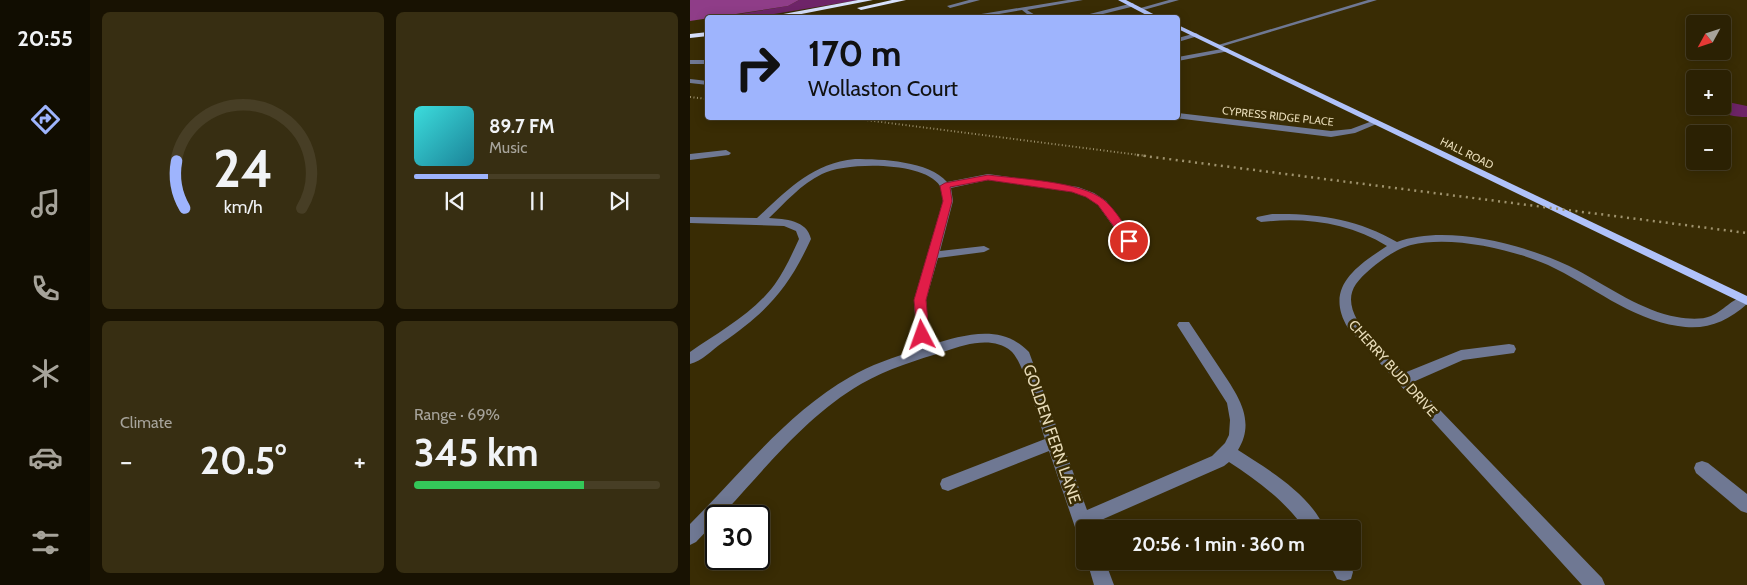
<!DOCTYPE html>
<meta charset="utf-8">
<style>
body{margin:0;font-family:Cabin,sans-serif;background:#372e12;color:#f1f3f6;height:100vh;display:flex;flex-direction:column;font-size:19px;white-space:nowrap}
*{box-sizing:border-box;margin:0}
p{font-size:16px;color:#a6a39a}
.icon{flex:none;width:28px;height:28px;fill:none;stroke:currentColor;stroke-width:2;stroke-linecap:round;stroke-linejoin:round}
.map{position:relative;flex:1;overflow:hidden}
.details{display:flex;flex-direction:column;gap:12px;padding:12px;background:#181202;width:600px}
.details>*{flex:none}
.top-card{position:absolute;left:15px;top:15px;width:475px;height:105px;border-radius:5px;box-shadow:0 2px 12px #0003,0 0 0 1px #473e25;background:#9eb4fd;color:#111;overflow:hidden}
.needle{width:32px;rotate:230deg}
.fabs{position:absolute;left:996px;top:15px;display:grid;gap:10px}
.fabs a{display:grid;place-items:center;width:45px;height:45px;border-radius:5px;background:#2b2103;box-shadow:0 2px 12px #0003,0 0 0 1px #473e25;font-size:25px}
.speed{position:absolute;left:15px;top:505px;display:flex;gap:10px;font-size:25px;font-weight:700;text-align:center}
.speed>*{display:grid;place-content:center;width:65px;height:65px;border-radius:50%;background:#2b2103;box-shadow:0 2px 12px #0003,0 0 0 1px #473e25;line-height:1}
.speed .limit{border:2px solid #111;border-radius:8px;background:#fff;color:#111}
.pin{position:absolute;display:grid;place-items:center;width:42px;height:42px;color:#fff;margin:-21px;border:2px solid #fff;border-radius:50%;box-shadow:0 1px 5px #0007}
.me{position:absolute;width:55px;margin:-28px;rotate:356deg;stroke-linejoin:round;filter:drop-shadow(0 0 4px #0008)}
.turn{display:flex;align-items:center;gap:18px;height:105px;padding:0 20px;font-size:22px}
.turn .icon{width:65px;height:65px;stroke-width:2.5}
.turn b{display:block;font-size:35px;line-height:42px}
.big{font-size:38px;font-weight:700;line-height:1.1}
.details .tile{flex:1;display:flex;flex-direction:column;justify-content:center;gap:8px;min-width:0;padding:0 18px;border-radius:8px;background:#372e12}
.details .dial{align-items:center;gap:0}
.dial svg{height:130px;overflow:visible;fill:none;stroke:#473e25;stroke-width:7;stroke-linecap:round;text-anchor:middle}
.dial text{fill:#f1f3f6;stroke:none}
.song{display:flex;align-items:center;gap:15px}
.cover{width:60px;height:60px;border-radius:8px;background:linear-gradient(135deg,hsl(180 70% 55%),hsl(190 70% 35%))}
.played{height:5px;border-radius:2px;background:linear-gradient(90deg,#9eb4fd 30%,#473e25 30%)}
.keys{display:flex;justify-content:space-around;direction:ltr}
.heat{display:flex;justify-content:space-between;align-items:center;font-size:28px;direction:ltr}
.charge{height:8px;border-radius:4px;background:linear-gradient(90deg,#34c759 69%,#473e25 0)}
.details .tiles{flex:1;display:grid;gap:12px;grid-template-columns:repeat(2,1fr)}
.trip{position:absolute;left:386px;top:520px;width:285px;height:50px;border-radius:5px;background:#2b2103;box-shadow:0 2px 12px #0003,0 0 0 1px #473e25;font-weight:700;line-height:50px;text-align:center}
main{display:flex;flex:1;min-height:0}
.menu{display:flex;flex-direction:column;width:90px;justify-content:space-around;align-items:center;background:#110d01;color:#a6a39a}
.menu .icon{width:35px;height:35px}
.menu .active{color:#9eb4fd}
.menu b{font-size:22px;color:#f1f3f6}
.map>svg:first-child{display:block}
.green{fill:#6e2468}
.forest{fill:#8f3d88}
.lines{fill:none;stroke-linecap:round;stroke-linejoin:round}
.minor{fill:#6f7893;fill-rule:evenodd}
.major{fill:#b0c2fa;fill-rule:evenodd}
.highway{fill:#d8e1fc;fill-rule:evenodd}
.rail-far1{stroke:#9e926d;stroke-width:2;stroke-dasharray:1 2.5;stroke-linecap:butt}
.rail{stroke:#9e926d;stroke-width:2.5;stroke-dasharray:2 4.5;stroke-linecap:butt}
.route{fill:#e11d48;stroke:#92132f}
.labels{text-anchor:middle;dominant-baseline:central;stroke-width:5;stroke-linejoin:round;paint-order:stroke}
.far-street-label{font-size:11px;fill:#e7dbb8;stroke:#392c04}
.street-label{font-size:14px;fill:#e7dbb8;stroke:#392c04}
.near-street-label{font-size:16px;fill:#e7dbb8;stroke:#392c04}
</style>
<main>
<nav class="menu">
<b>20:55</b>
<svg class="icon active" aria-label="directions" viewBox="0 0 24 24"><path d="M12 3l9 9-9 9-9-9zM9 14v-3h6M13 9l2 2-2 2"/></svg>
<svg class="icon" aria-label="music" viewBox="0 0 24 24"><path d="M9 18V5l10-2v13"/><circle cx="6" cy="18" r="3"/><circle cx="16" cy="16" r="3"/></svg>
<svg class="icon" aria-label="phone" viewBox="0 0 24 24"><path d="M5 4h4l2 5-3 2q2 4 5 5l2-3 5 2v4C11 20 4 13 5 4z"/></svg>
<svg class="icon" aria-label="climate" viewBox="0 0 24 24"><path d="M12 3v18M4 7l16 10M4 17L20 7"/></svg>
<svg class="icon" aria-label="car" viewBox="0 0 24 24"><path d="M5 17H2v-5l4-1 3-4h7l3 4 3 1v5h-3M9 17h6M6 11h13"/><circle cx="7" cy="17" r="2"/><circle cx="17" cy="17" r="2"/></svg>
<svg class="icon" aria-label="filters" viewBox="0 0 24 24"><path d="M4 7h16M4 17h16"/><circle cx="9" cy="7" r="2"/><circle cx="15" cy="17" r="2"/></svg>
</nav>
<section class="details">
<div class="tiles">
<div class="tile dial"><svg viewBox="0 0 100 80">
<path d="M14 69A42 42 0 1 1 86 69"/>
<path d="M14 69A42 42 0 0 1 9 40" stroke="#9eb4fd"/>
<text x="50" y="56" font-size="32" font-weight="700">24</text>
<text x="50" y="72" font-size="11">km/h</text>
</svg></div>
<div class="tile">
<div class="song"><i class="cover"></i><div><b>89.7 FM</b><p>Music</p></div></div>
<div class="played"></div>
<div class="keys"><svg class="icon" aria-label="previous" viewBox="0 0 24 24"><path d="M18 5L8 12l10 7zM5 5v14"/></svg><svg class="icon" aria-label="pause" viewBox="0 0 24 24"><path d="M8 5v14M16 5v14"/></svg><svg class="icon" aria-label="next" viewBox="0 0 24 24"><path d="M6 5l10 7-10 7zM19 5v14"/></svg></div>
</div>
<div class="tile"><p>Climate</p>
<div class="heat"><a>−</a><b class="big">20.5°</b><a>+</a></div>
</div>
<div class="tile"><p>Range · 69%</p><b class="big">345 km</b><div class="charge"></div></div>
</div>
</section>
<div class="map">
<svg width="1057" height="585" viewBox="0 0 1057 585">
<rect width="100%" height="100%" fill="#392c04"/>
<g class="green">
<path d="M 109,0 L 169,0 L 66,17 L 26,18 L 98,6 Z"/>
<path d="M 1033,101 L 1057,106 L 1057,117 C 1045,117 1033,115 1024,106 L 1032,106 Z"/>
</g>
<path class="forest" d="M 0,0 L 109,0 L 98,6 L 0,21 Z"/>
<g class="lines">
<g class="minor">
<path d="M 279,0 L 290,0 L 260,8 L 257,6 Z"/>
<path d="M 378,0 L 393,0 L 337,10 L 350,18 L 342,18 L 332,10 L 286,18 L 267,18 Z"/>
<path d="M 479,0 L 489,0 L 450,11 L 447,9 Z"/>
<path d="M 678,0 L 687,0 L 530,47 L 525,46 Z"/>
<path d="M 443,3 L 445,6 L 397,18 L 384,18 Z"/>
<path d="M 506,33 L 509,35 L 508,36 L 488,42 L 488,38 Z"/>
<path d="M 537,48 L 539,49 L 539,51 L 488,61 L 488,57 Z"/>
<rect x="0" y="60" width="18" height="4"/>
<path d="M 0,79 L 18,81 L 18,85 L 0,83 Z"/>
<path d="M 488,113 L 641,131 L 661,129 L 685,120 L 689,123 L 665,133 L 641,137 L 485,118 L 488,118 Z"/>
<path d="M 36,150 L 41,153 L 39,155 L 0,160 L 0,154 Z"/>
<path d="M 165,159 C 192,159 239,161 257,182 L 298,174 L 388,187 L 404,193 L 416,201 L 445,241 L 439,244 L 435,243 L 408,205 L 396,197 L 382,192 L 298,180 L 261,188 L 263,201 L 250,251 L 294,246 L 300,249 L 294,252 L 248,258 L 236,300 L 240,345 C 274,335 311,323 339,352 L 397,510 L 522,456 L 535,443 L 539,435 L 540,420 L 537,403 L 487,325 L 489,322 L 499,322 C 509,337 519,352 529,367 C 546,393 567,419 548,450 C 579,470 620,494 635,529 L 615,529 C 595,501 567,480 539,462 L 534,466 L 402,524 L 404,529 L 395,529 L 395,538 L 389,536 L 386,530 L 359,451 L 258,491 L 252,489 L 250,484 L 252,479 L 355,439 C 349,421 334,362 321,351 C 303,336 276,344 256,351 C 227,360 197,369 171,384 C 116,416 74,470 31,516 L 26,516 L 26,521 L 6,542 L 0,545 L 0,524 C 51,473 97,413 160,377 C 180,365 204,357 227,350 L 224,300 L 253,201 C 252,196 252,190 250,186 C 234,161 156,162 132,174 C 111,184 95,203 79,218 C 95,219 117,220 121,239 C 98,289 77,312 32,343 C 22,350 12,361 0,364 L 0,352 C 29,332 64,313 85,284 C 95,270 102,254 109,239 L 106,231 L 94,226 L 0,223 L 0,217 L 67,218 C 98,190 120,164 165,159 Z"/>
<path d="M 582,214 C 627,213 668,219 707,242 C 758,223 841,246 887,270 C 919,287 952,311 987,317 C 998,319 1011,320 1021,316 C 1033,312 1045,295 1057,297 L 1057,304 C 1037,322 1015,331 988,326 C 940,319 901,285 858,265 C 822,249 760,235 721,245 C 704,249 676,270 666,284 C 645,314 696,353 714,373 L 771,350 L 819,344 L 824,345 L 826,349 L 824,353 L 773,360 L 723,382 L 912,578 L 915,585 L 892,585 L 658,328 C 634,288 665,267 697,246 C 659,223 616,217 571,222 L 566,219 L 567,217 Z"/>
<path d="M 1012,461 L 1018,463 L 1057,494 L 1057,513 L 1051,511 L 1006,473 L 1004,468 L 1006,463 Z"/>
<path d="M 397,561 L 415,561 L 424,585 L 404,585 Z"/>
<path d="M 638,561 L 658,561 L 663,572 L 661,579 L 654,581 L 647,579 Z"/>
</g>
<g class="major">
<path d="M 428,0 L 436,0 L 471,18 L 462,18 Z"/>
<path d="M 488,25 L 1057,296 L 1057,305 L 488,29 Z"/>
</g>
<g class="highway">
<path d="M 168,0 L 183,0 L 91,18 L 72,18 Z"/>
<path d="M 202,0 L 216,0 L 171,10 L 167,8 Z"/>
<path d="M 18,32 L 18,36 L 0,38 L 0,34 Z"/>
</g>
<g class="rail-far1">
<path d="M 0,97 L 18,99"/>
<path d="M 160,118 L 457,156"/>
</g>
<path class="rail" d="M 447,155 L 1057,233"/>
</g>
<path class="route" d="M 298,175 C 329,179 390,181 414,200 C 426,210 436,228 445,241 L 443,243 L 436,243 L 408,205 L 396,197 L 382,192 L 298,180 L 260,187 L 262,201 L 236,300 L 239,335 L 237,338 L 228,338 L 224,300 L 253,201 L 250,186 L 255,183 Z"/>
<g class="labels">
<g class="far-street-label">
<text transform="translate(588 116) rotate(6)">CYPRESS RIDGE PLACE</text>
<text transform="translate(777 153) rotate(26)">HALL ROAD</text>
</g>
<g class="street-label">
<text transform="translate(703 368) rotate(48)">CHERRY BUD DRIVE</text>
</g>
<g class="near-street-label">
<text transform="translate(362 434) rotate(71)">GOLDEN FERN LANE</text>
</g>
</g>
</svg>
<div class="fabs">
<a><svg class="needle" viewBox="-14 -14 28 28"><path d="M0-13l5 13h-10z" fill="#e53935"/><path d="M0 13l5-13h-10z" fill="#a6a39a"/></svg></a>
<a>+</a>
<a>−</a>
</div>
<div class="speed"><div class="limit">30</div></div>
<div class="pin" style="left:439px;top:241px;background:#d93025"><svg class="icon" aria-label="arrive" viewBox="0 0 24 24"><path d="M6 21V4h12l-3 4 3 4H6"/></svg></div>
<svg class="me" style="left:232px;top:335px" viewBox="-20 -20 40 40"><path d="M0-17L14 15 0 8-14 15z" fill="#e11d48" stroke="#fff" stroke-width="4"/></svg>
<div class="trip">20:56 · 1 min · 360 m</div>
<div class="top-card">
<div class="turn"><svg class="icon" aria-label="right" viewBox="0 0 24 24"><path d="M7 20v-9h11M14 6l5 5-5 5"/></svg><div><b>170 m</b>Wollaston Court</div></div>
</div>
</div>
</main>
